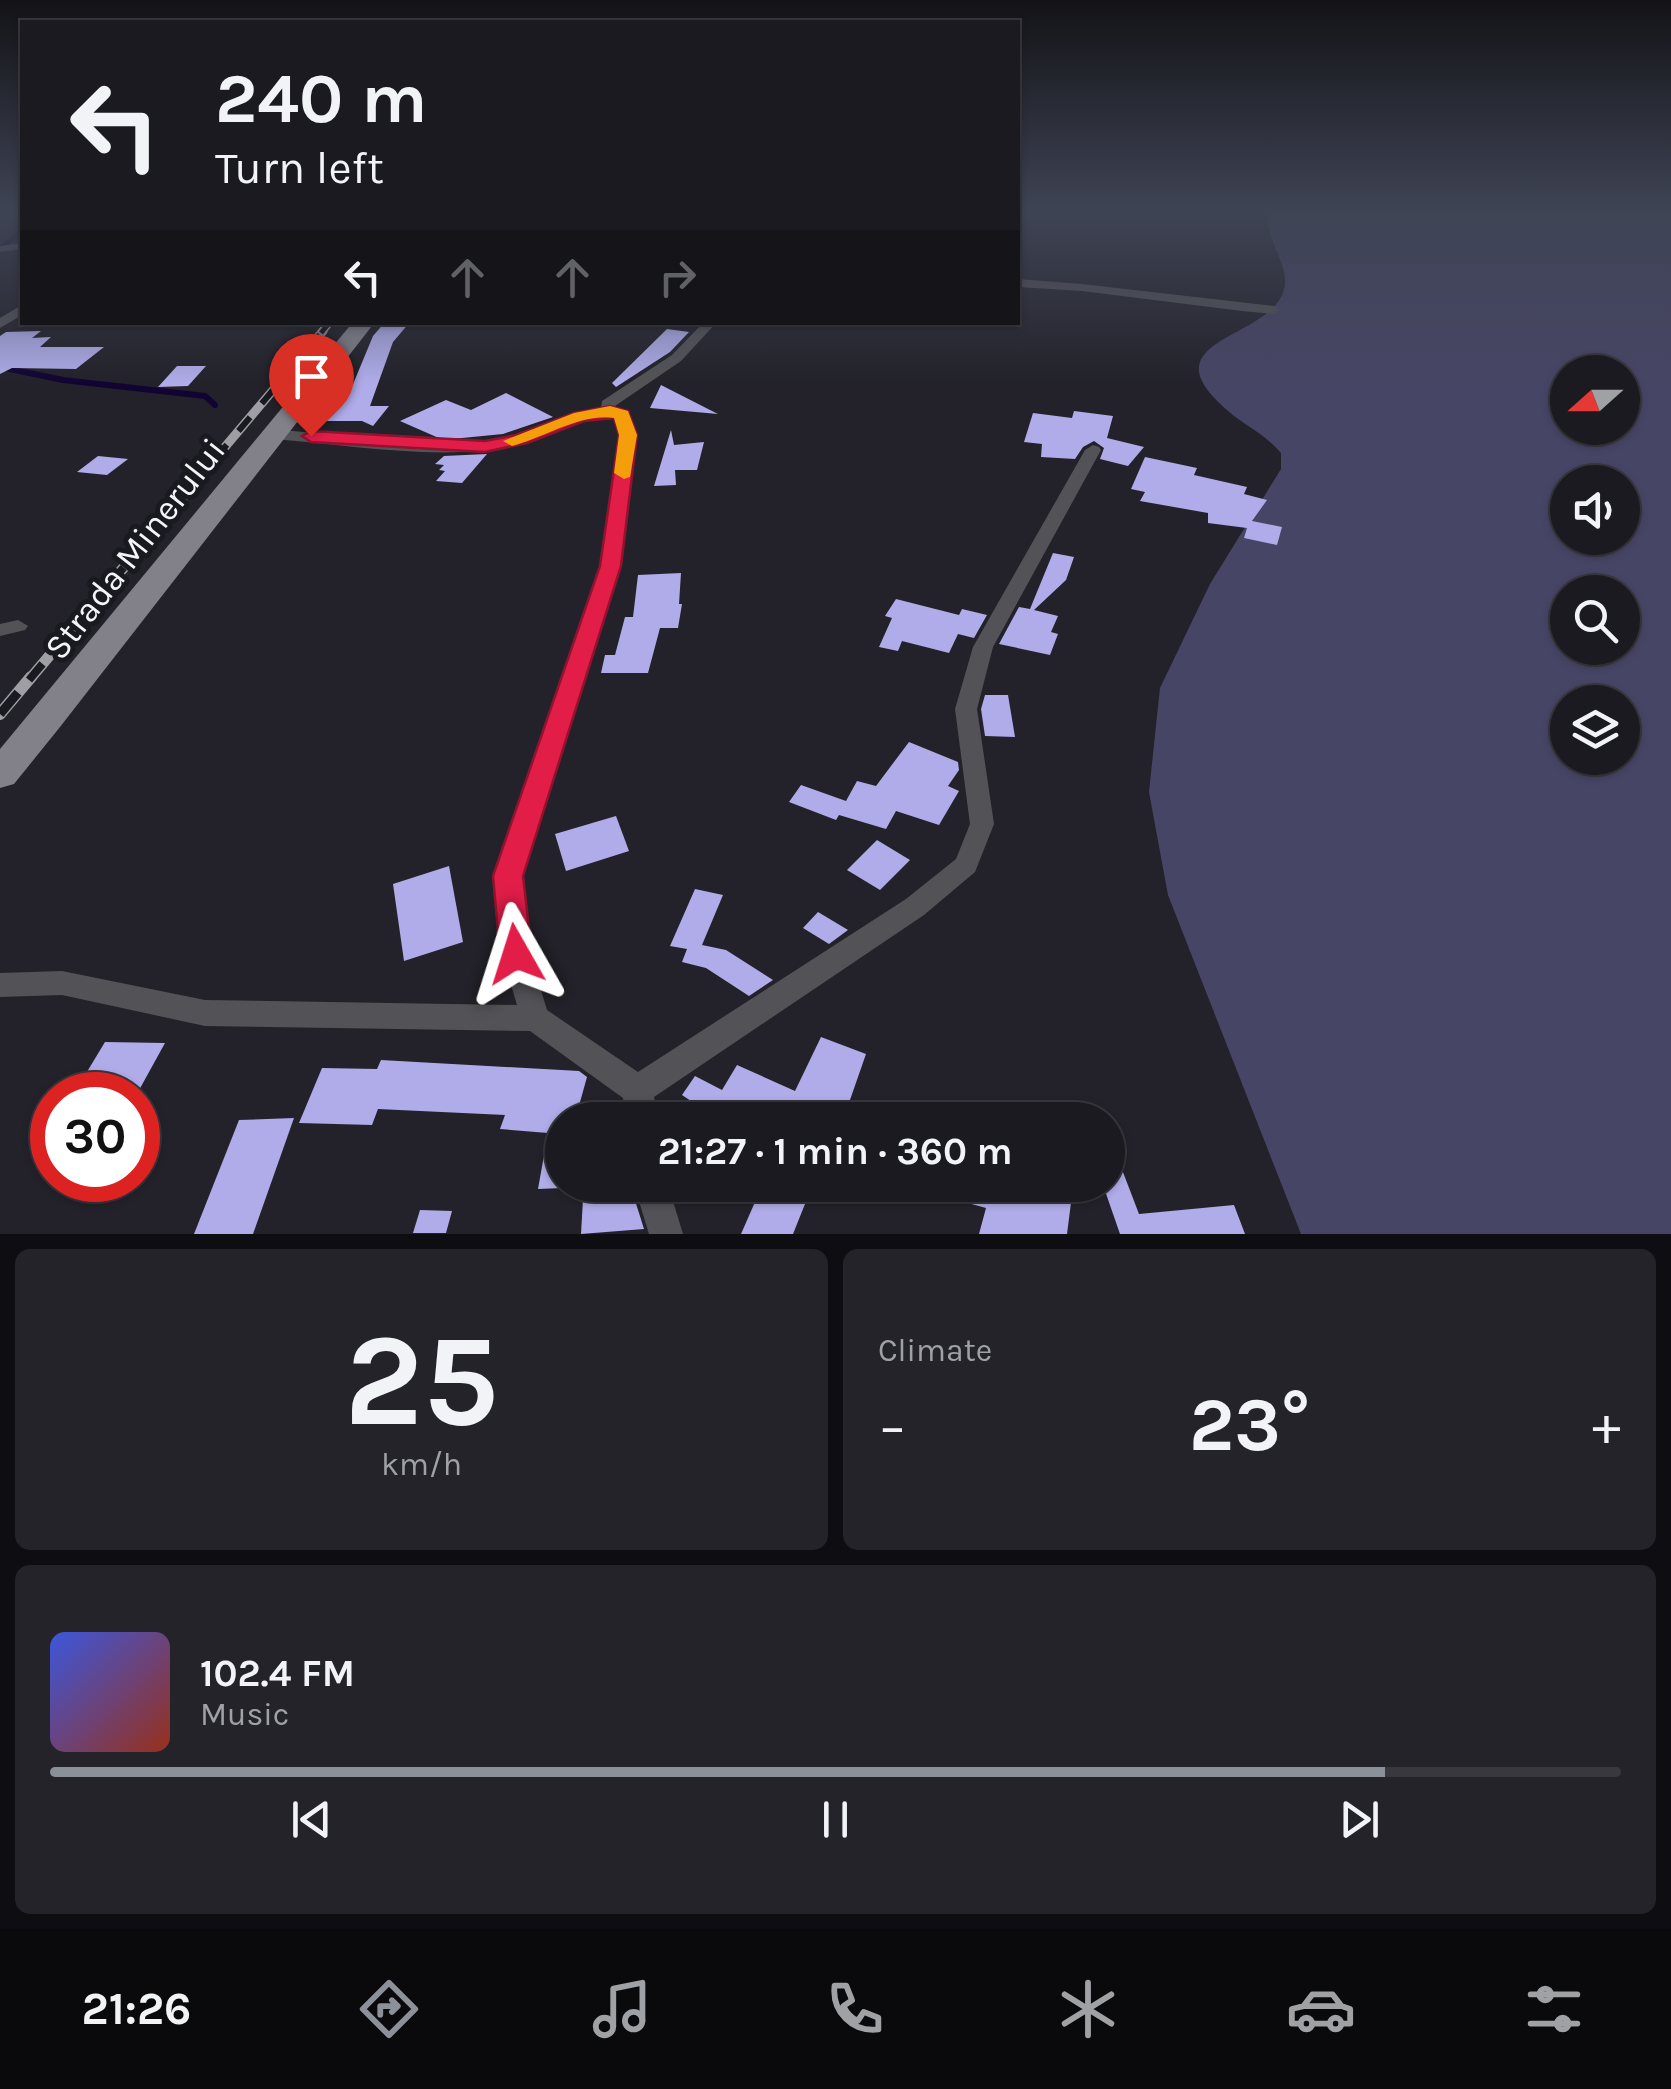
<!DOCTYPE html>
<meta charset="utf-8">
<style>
body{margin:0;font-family:Karla,sans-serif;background:#232329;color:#f1f3f6;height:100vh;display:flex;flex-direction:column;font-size:38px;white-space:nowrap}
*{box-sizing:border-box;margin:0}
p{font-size:32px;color:#9fa1a5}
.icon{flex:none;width:55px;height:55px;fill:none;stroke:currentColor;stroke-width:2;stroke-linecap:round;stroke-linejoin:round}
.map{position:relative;height:1234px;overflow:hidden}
.panel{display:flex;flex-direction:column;gap:15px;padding:15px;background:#0e0e12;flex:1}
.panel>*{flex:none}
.top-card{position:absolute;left:20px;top:20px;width:1000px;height:305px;border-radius:0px;box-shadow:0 2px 8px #0004,0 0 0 2px #38383e;background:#1a1a20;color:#f1f3f6;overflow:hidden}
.needle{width:65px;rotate:249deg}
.buttons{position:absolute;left:1550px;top:355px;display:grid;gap:20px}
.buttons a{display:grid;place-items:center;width:90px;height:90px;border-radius:50%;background:#1a1a20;box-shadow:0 2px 8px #0004,0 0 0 2px #38383e;font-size:50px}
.speed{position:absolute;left:30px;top:1072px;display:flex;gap:20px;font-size:50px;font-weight:700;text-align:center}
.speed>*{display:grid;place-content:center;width:130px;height:130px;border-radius:50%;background:#1a1a20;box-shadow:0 2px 8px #0004,0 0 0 2px #38383e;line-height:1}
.speed .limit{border:15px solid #d22;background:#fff;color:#111}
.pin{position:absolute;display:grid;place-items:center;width:85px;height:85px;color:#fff;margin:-102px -42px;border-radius:50% 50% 50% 0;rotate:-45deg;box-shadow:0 0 10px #0007}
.pin .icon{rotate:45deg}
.me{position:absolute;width:110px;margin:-55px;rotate:354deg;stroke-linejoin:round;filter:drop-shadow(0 0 8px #0008)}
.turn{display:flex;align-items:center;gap:35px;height:210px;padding:0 30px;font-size:45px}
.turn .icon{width:130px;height:130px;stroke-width:2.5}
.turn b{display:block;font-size:70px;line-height:85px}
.lanes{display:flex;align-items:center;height:95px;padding:0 30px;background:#0003;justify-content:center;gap:50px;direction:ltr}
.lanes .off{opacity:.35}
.big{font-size:75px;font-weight:700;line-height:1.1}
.panel .card{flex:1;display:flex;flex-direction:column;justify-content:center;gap:15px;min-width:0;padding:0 35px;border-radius:15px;background:#232329}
.panel .dial{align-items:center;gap:0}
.dial b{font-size:130px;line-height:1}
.song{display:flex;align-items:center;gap:30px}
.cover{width:120px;height:120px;border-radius:15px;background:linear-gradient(135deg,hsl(230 70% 55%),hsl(10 70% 35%))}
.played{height:10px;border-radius:5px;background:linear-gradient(90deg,#8c9099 85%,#38383e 85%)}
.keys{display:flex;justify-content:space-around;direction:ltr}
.heat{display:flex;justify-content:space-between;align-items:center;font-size:55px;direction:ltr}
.panel .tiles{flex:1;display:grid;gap:15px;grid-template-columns:1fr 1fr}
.card:last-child{grid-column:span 2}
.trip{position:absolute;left:545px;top:1102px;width:580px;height:100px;border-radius:50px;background:#1a1a20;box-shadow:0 2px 8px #0004,0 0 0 2px #38383e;font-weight:700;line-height:100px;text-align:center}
.menu{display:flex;height:160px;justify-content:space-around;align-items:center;background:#0a0a0d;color:#9fa1a5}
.menu .icon{width:70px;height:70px}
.menu .active{color:#8c9099}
.menu b{font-size:45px;color:#f1f3f6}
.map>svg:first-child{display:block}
.green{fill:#474565;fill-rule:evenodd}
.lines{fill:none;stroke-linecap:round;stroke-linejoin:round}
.stream-far1{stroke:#110433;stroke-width:5}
.stream{stroke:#110433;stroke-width:6}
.building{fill:#aface9}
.minor{fill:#535357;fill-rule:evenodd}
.primary{fill:#828189;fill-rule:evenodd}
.rail-far3-casing{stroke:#9e9ea4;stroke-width:8}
.rail-far2-casing{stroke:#9e9ea4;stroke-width:9}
.rail-far1-casing{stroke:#9e9ea4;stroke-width:11}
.rail-casing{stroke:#9e9ea4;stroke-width:12}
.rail-far3{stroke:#191920;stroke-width:5;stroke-dasharray:14;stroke-linecap:butt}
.rail-far2{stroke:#191920;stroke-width:6;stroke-dasharray:18;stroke-linecap:butt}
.rail-far1{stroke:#191920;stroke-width:8;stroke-dasharray:21;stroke-linecap:butt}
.rail{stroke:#191920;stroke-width:9;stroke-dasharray:28;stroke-linecap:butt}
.route{fill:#e11d48;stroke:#92132f;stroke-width:2.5}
.slow{fill:#f59e0b}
.labels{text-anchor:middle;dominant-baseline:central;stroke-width:10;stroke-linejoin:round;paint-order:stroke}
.street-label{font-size:35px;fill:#f4f4f9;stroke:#191920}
</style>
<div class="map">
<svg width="1671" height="1234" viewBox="0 0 1671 1234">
<rect width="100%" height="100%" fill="#23222a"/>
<path class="green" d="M 1269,211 L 1671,211 L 1671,1234 L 1301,1234 L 1168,895 L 1149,792 L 1160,688 L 1210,584 L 1281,469 L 1281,453 C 1265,434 1245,426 1227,410 C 1149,343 1255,340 1280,299 C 1298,270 1262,242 1269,211 ZM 1568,372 L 1622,372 L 1622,428 L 1568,428 ZM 1568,482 L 1622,482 L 1622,538 L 1568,538 ZM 1568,592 L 1622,592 L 1622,648 L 1568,648 ZM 1568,702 L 1622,702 L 1622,758 L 1568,758 Z"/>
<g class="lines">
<path class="stream-far1" d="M 3,246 L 22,231"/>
<path class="stream" d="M 0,367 L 63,380 L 205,396 L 215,405"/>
</g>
<g class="building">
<path d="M 385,322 L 410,322 L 393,342 L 370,406 L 389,406 L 373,426 L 362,421 L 321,421 L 329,407 L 326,405 L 330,405 L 339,389 L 351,389 L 373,336 Z"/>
<path d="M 667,329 L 689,332 L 670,352 L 616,387 L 612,383 Z"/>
<path d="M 41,331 L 32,338 L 51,337 L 40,347 L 104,347 L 76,369 L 12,368 L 0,374 L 0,336 L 6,332 Z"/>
<path d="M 177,366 L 206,366 L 188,386 L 158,387 Z"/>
<path d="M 661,385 L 712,411 L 718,414 L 650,408 Z"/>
<path d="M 506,393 L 553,417 L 503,434 L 462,438 L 441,439 L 400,421 L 446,400 L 471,410 Z"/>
<path d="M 1074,411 L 1113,416 L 1107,438 L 1144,447 L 1128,466 L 1100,459 L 1104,448 L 1094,441 L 1083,447 L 1075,459 L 1041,457 L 1042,444 L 1024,442 L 1033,413 L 1072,418 Z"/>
<path d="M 671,430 L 674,445 L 704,442 L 697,470 L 675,470 L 676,485 L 654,486 Z"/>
<path d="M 487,454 L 462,483 L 436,481 L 445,471 L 439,470 L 444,465 L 435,464 L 444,456 Z"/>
<path d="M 98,456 L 128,459 L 107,475 L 77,472 Z"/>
<path d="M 1145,457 L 1197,468 L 1194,475 L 1247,487 L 1244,494 L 1267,500 L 1252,521 L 1282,527 L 1277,545 L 1244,538 L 1247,528 L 1208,523 L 1208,513 L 1140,501 L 1145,492 L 1131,489 Z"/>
<path d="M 1053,553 L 1074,557 L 1066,580 L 1034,610 L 1058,616 L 1051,632 L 1058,634 L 1050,655 L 999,644 L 1019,607 L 1030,609 Z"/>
<path d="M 681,573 L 679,604 L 682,604 L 678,628 L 660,628 L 648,673 L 601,673 L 605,655 L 615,655 L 625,617 L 633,617 L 638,575 Z"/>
<path d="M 896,599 L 959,615 L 962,609 L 987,615 L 974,638 L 958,634 L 949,653 L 902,641 L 898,651 L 879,647 L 892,618 L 885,616 Z"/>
<path d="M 985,695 L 1008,695 L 1015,737 L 985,736 L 981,709 Z"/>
<path d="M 909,742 L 958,762 L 959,770 L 948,786 L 959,791 L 939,825 L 896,811 L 886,829 L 839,815 L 836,820 L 789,802 L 801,785 L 846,801 L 857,781 L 876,786 Z"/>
<path d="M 616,816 L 629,851 L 566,871 L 555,834 Z"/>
<path d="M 877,840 L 910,860 L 880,890 L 847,870 Z"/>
<path d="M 449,866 L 463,942 L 404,961 L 393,884 Z"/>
<path d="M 695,889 L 723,895 L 702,945 L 726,950 L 773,980 L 749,996 L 706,968 L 682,962 L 687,949 L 670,946 Z"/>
<path d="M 818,912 L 848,930 L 829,944 L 803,928 Z"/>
<path d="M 821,1037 L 866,1054 L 843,1120 L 719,1120 L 682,1095 L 695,1076 L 722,1090 L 737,1065 L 795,1091 Z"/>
<path d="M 105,1042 L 165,1043 L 138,1092 L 76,1090 Z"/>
<path d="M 381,1060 L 579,1071 L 587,1077 L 575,1120 L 562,1120 L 562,1188 L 538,1189 L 548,1133 L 500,1129 L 505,1115 L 378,1109 L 372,1125 L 299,1123 L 322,1068 L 377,1069 Z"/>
<path d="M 294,1118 L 253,1234 L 194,1234 L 239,1120 Z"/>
<path d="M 1108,1133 L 1139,1214 L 1234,1205 L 1245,1234 L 1120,1234 L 1103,1185 L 1108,1185 Z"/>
<path d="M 719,1185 L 774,1185 L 807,1199 L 793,1234 L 741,1234 L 755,1202 Z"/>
<path d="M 972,1185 L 1038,1185 L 1072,1195 L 1067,1234 L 979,1234 L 986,1208 L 968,1203 Z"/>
<path d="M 633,1194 L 644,1229 L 581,1234 L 583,1199 Z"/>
<path d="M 420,1210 L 452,1211 L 446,1233 L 413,1233 Z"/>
</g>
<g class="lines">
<g class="minor">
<path d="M 22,243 L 22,249 L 0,252 L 0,246 Z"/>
<path d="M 1018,279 L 1082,284 L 1274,306 L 1280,310 L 1274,314 L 1242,311 L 1082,291 L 1018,287 Z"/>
<path d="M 22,305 L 22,315 L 0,328 L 0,318 Z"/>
<path d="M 704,322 L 717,322 L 681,361 L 615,406 L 616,409 L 627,412 L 636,435 L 620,566 L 521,876 L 530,954 L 547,1010 L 638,1072 L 906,899 L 956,859 L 970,824 L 955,709 L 973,647 L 1085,450 L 1093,445 L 1099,447 L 1101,450 L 993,647 L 977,709 L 994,824 L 975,872 L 924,915 L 654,1097 L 658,1120 L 626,1120 L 623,1098 L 530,1031 L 205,1026 L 62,995 L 0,997 L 0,973 L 62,971 L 205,1000 L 517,1005 L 502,954 L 495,876 L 602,566 L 620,435 L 615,419 C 577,413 531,446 489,450 C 417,458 344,444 272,439 L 264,434 L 272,429 C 344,435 417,448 489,440 C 528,436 562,412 601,409 L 602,401 L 672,355 Z"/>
<path d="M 18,620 L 28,626 L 25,630 L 0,636 L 0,624 Z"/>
<path d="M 634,1185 L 668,1185 L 683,1234 L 649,1234 Z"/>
</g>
<path class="primary" d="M 353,322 L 375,322 L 60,727 L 14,784 L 0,788 L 0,749 Z"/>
<g class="rail-far3-casing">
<path id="rail-far3" d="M 321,333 L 330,322"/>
</g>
<g class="rail-far2-casing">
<path id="rail-far2" d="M 192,486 L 323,331"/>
</g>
<g class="rail-far1-casing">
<path id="rail-far1" d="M 29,680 L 194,484"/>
</g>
<g class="rail-casing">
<path id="rail" d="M 0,714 L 31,677"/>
</g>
<use href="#rail-far3" class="rail-far3"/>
<use href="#rail-far2" class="rail-far2"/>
<use href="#rail-far1" class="rail-far1"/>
<use href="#rail" class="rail"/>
</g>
<linearGradient id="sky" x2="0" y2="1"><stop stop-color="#131317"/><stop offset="0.55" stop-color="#3f4455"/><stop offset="1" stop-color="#3f4455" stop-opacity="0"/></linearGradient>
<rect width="1671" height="384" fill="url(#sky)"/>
<path class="route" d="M 610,406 L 628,411 L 637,435 L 621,566 L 523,876 L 532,954 L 527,963 L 516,967 L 505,963 L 500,954 L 493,876 L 600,566 L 619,435 L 614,418 L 584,421 L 527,443 L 485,452 L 311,442 L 302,436 L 311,431 L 485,441 L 516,435 L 574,413 Z"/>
<path class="slow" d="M 610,406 L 628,411 L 637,435 L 630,477 L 624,479 L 614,473 L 619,435 L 614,418 C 580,413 544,438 512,446 L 503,441 L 574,413 Z"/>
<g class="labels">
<g class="street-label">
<text transform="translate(135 549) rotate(-52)">Strada Minerului</text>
</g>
</g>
</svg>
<div class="buttons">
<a><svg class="needle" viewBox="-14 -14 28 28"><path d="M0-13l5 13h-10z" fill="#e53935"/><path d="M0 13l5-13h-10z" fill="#9fa1a5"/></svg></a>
<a><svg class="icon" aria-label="sound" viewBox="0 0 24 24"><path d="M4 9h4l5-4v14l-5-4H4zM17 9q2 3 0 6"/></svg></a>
<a><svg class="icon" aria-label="search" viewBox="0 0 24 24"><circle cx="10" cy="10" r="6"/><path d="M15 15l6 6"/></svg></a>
<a><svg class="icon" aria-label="layers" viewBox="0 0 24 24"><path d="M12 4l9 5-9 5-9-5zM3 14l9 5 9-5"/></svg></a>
</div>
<div class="speed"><div class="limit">30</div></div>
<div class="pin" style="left:311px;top:436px;background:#d93025"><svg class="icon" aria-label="arrive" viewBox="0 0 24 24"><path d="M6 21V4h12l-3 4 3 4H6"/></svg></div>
<svg class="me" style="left:516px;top:954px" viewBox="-20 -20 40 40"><path d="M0-17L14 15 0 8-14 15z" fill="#e11d48" stroke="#fff" stroke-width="4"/></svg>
<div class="trip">21:27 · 1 min · 360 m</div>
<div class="top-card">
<div class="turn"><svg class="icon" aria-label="left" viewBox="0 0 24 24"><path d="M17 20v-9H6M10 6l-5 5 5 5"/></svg><div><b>240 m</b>Turn left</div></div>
<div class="lanes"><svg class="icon" aria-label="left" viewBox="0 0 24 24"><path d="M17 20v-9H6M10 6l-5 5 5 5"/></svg><svg class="icon off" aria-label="ahead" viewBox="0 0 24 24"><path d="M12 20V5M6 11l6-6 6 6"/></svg><svg class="icon off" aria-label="ahead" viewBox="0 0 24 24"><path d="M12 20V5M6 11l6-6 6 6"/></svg><svg class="icon off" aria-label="right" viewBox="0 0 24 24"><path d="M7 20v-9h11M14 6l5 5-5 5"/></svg></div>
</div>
</div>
<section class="panel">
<div class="tiles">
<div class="card dial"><b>25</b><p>km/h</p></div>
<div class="card"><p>Climate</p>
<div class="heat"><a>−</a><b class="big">23°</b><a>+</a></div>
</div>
<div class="card">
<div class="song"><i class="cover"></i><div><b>102.4 FM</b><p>Music</p></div></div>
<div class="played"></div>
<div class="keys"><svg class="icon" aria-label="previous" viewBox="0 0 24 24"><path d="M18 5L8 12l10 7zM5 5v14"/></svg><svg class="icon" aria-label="pause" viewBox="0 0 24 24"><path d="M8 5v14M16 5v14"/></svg><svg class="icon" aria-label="next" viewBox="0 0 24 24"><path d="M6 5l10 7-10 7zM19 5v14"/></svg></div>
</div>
</div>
</section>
<nav class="menu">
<b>21:26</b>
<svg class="icon active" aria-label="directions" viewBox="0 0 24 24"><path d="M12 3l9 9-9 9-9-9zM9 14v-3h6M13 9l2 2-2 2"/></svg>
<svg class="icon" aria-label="music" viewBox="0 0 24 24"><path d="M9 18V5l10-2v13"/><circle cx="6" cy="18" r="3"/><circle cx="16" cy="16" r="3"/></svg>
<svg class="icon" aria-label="phone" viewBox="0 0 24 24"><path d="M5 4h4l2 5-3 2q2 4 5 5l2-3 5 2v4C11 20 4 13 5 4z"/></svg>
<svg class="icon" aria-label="climate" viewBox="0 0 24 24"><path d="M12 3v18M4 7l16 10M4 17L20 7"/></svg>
<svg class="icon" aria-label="car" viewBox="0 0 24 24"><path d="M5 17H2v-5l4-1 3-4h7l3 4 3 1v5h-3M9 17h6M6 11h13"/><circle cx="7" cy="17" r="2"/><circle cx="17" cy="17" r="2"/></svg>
<svg class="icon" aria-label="filters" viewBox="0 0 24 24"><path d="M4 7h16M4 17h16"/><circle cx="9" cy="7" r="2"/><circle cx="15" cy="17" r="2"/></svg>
</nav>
